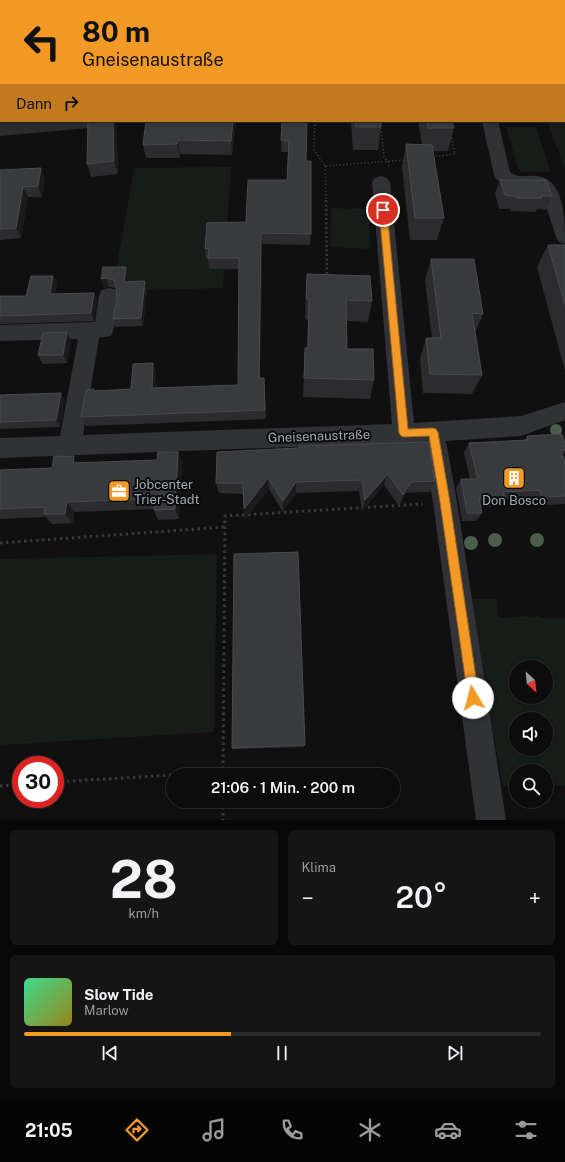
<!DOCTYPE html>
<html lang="de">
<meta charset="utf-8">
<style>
body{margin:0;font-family:"Public Sans",sans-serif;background:#151516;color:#f1f3f6;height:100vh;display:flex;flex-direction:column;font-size:15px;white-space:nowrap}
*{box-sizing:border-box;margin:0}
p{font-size:13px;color:#9a9b9d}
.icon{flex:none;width:22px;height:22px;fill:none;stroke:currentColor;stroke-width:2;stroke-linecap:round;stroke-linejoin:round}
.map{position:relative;height:820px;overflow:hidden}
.panel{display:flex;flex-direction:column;gap:10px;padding:10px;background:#070707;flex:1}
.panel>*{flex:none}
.guide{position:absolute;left:0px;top:0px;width:565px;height:122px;box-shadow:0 2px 6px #0003,0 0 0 1px #2c2c2e;background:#f39926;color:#111;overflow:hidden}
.needle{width:26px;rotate:153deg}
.controls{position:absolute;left:509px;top:660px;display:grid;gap:8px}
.controls a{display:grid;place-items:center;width:44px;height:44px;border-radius:50%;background:#0c0c0d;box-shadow:0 2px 6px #0003,0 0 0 1px #2c2c2e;font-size:20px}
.speed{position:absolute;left:12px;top:756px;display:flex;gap:8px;font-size:20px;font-weight:700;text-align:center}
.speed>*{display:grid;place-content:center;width:52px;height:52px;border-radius:50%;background:#0c0c0d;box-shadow:0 2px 6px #0003,0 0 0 1px #2c2c2e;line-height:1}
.speed .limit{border:6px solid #d22;background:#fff;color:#111}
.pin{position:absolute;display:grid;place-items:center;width:34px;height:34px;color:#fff;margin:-17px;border:2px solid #fff;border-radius:50%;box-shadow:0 1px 4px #0007}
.me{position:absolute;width:44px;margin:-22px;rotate:352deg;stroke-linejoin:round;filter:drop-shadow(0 0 3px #0008)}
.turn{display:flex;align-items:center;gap:14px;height:84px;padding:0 16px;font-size:18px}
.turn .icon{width:52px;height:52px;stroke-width:2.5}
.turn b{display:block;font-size:28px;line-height:34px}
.then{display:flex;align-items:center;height:38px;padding:0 16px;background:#0003;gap:8px;font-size:15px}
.big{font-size:30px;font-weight:600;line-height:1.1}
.panel .tile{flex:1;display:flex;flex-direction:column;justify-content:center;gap:6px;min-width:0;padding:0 14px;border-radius:6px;background:#151516}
.panel .dial{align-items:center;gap:0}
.dial b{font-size:52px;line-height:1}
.song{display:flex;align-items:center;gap:12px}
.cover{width:48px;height:48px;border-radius:6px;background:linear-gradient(135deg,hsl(150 70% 55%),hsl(50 70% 35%))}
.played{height:4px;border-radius:2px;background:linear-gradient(90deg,#f39926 40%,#2c2c2e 40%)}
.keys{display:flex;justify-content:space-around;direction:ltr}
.heat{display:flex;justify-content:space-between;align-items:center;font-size:22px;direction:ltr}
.panel .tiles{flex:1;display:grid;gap:10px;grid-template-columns:1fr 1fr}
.tile:last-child{grid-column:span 2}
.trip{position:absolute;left:166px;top:768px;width:234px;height:40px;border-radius:20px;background:#0c0c0d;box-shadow:0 2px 6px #0003,0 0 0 1px #2c2c2e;font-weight:600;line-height:40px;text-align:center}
.tab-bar{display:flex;height:64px;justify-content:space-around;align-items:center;background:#050505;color:#9a9b9d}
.tab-bar .icon{width:28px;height:28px}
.tab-bar .selected{color:#f39926}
.tab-bar b{font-size:18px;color:#f1f3f6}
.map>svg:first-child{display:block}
.green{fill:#161c17;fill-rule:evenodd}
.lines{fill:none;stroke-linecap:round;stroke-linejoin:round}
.path-far2{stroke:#37393d;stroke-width:1.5;stroke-dasharray:1.5 2;stroke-linecap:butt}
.path-far1{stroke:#37393d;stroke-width:2.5;stroke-dasharray:2 2.5;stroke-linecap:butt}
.path{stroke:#37393d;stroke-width:3;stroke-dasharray:2.5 3.5;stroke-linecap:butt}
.minor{fill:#313236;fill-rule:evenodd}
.tree{fill:#4a5e49}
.wall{fill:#2c2c2f}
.shaded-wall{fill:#1b1b1d}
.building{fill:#383a3d;stroke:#494b4f}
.route{fill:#f39926;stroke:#9e6319}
.labels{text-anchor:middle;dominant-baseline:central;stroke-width:4;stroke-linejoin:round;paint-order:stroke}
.street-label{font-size:13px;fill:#a1a8b2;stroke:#0b0b0c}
.poi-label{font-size:13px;fill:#a1a8b2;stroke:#0b0b0c;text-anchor:start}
</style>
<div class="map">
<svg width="565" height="820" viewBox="0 0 565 820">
<rect width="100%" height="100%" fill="#101011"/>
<g class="green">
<path d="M 539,0 L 565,0 L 565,169 L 547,121 L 564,121 L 564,1 L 527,1 Z"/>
<path d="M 506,127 L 536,127 L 551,172 L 522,172 L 518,169 Z"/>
<path d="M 231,167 L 223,288 L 114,291 L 117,265 L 134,168 Z"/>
<path d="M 331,208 L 368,209 L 371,249 L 330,247 Z"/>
<path d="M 217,554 L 214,732 L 0,745 L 0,559 Z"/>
<path d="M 468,599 L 496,599 L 499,618 L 540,616 L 541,618 L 565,618 L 565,786 L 546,786 L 546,771 L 516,771 L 516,786 L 503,786 ZM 516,667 L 546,667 L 546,697 L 516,697 ZM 516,719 L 546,719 L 546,749 L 516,749 Z"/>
</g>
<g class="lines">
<g class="path-far2">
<path d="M 315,121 L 314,150 L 325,166 L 405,160"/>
<path d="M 380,121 L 384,157 L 388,162 L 389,168"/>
<path d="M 432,157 L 455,154 L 451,135"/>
<path d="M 325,166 L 326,201"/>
</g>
<path class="path-far1" d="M 326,200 L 327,278"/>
<g class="path">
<path d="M 0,543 L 225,527"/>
<path d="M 176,775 L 223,772"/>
<path d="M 223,775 L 225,516 L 423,504"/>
<path d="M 55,782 L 173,775"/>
<path d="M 0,786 L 21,784"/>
<path d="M 223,801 L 223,820"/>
</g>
<g class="minor">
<rect x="86" y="0" width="14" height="1"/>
<rect x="483" y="0" width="14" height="1"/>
<rect x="0" y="62" width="1" height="8"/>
<path d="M 482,121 L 498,121 L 510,172 C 521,179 525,175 537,176 C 565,179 565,221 565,244 L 559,242 L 556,237 L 542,193 L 534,188 L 514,189 L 508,187 L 496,179 L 494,175 Z"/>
<path d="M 381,176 L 387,178 L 390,182 L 414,423 L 521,416 L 565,402 L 565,420 L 521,436 L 446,441 L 457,502 L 506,820 L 476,820 L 433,502 L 423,442 L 0,458 L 0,438 L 60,436 L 78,339 L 0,341 L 0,325 L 95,322 L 99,295 L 102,290 L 109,288 L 116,290 C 121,299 116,326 111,336 L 99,338 L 83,435 L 392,424 L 372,182 L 375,178 Z"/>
</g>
</g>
<g class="tree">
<circle cx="556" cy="430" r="6"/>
<circle cx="495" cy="540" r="7"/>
<circle cx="537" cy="540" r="7"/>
<circle cx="471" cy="543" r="7"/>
</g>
<g class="wall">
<rect x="455" y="0" width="27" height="1"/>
<path d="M 0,107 L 1,121 L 116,121 L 118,174 L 91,177 L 87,164 L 88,128 L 0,136 Z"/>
<path d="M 146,121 L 236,121 L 232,155 L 180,154 L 180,158 L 146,158 L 143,145 Z"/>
<path d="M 282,121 L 306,161 L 311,234 L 310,245 L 262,244 L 260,378 L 264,378 L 266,419 L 86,426 L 81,417 L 94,389 L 94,391 L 131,389 L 153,363 L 156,373 L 155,388 L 238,385 L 239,269 L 209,269 L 208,259 L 206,259 L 205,249 L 246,222 L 287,180 L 288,152 L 281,152 Z"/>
<path d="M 351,121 L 381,121 L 381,127 L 378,150 L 353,150 Z"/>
<path d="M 418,121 L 452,121 L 454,128 L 448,151 L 433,151 L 444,218 L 437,240 L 410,240 L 402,167 L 406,144 L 422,144 Z"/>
<path d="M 0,170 L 45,179 L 42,197 L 28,197 L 21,238 L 0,240 L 0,243 Z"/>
<path d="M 500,180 L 552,196 L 546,210 L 537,209 L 536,212 L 511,211 L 510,209 L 499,209 L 495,193 Z"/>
<path d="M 548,245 L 565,245 L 565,371 L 537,267 Z"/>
<path d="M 431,259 L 483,314 L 475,333 L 482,375 L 472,394 L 423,393 L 420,358 L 426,338 L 432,338 L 425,280 Z"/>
<path d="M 126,267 L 129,275 L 128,282 L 145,281 L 147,290 L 143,326 L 116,327 L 113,319 L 117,298 L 116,288 L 109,287 L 104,288 L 101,279 Z"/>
<path d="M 307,274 L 372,301 L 368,322 L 346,321 L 347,349 L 374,380 L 370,399 L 303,397 L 305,348 L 307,348 L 308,320 L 305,319 Z"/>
<path d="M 57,283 L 55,294 L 94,293 L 97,300 L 94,321 L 0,324 L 0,296 L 26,296 Z"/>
<path d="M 71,341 L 67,363 L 43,364 L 38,355 Z"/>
<path d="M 0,395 L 65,400 L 60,427 L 0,429 Z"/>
<path d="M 527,436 L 565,443 L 565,452 L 563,455 L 565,504 L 534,506 L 532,498 L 503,500 L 498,506 L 481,507 L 482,513 L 476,521 L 462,521 L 456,488 L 461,479 L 470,479 L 464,453 L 469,443 L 524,441 Z"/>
<path d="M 299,446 L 435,481 L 430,492 L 406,493 L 399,506 L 384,485 L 362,511 L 359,491 L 296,493 L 283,512 L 269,489 L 245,519 L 243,494 L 219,493 L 216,483 L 298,448 Z"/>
<path d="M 178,452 L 182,463 L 179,519 L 158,520 L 154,510 L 154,509 L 74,512 L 73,523 L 52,524 L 46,517 L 0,519 L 0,470 L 52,468 L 79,463 L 157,460 Z"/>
<path d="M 305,745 L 304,747 L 234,749 L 232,748 Z"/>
</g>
<g class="shaded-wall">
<path d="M 0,71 L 1,73 L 1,89 L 0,92 Z"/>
<path d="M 113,121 L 116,121 L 118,174 L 114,161 Z"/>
<path d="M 233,121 L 236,121 L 232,155 L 231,141 Z"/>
<path d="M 178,140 L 180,154 L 180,158 L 177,144 Z"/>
<path d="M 41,168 L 45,179 L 42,197 L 38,186 Z"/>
<path d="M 23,187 L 28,197 L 21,238 L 16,228 Z"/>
<path d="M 261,233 L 262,244 L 259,388 L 259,378 Z"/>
<path d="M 126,267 L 129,275 L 127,290 L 124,282 Z"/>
<path d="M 53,276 L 57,283 L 54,301 L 50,294 Z"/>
<path d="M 106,278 L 109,287 L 104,288 L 101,279 Z"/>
<path d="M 145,281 L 147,290 L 143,326 L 141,318 Z"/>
<path d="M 94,293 L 97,300 L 94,321 L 91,313 Z"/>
<path d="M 67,332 L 71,341 L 67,363 L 63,355 Z"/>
<path d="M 153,363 L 156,373 L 155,398 L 152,388 Z"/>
<path d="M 61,393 L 65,400 L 60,427 L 56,420 Z"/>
<path d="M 178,452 L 182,463 L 179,519 L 175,509 Z"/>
<path d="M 74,456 L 81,466 L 73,463 Z"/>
<path d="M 388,474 L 384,485 L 362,511 L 365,500 Z"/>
<path d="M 268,478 L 269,489 L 245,519 L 244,509 Z"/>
<path d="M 296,482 L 296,493 L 283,512 L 283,501 Z"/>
<path d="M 411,482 L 406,493 L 399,506 L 403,495 Z"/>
<path d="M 67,502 L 74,512 L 73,523 L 65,514 Z"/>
</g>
<g class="building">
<rect x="255" y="0" width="144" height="1"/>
<rect x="462" y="0" width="20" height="1"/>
<path d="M 0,107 L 1,107 L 1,121 L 17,121 L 0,122 Z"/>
<path d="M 88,121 L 113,121 L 114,161 L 87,164 Z"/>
<path d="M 146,121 L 233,121 L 231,141 L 178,140 L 177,144 L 143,145 Z"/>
<path d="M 282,121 L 307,121 L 306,161 L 311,161 L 311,234 L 261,233 L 259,378 L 264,378 L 265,410 L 81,417 L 86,390 L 94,389 L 93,391 L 131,389 L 133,364 L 153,363 L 152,388 L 238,385 L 239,258 L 208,258 L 209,248 L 205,249 L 207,223 L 246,222 L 248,180 L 287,180 L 289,141 L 281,140 Z"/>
<path d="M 355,121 L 381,121 L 381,127 L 356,127 Z"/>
<path d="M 427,121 L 452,121 L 454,128 L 428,128 Z"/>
<path d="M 406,144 L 432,145 L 444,218 L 415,218 Z"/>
<path d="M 41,168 L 38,186 L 23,187 L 16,228 L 0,229 L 0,170 Z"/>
<path d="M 500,180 L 546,180 L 552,196 L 541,196 L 542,198 L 516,198 L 516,196 L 505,195 Z"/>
<path d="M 548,245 L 565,245 L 565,305 Z"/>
<path d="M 431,259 L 474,259 L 483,314 L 472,313 L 482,375 L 430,374 L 426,338 L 441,338 Z"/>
<path d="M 103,267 L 126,267 L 124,282 L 145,281 L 141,318 L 113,319 L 117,298 L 116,286 L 114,280 L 106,278 L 101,279 Z"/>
<path d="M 307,274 L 370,276 L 372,301 L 346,300 L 347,349 L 373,349 L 374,380 L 304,378 L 305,348 L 308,348 L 309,299 L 306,299 Z"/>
<path d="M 31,276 L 53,276 L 50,294 L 94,293 L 91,313 L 0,316 L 0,296 L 26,296 Z"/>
<path d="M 67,332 L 63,355 L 38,355 L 43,333 Z"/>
<path d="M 61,393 L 56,420 L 0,422 L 0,395 Z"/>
<path d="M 562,434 L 565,443 L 565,450 L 561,450 L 565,462 L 565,496 L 542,497 L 539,490 L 503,492 L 505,498 L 479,499 L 482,513 L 467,513 L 461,479 L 478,479 L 469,443 L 528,440 L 527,436 Z"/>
<path d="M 429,442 L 435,481 L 411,482 L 403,495 L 388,474 L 365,500 L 362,480 L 296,482 L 283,501 L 268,478 L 244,509 L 243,483 L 216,483 L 217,452 L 299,448 L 299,446 Z"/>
<path d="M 158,452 L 178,452 L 175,509 L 154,510 L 155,499 L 67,502 L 65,514 L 44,514 L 45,507 L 0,509 L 0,470 L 52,468 L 54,456 L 74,456 L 73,463 L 157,460 Z"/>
<path d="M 298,552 L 305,745 L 232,748 L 234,554 Z"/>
</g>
<path class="route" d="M 383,207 L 387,210 L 408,429 L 433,428 L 436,429 L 438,432 L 450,502 L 479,698 L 478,703 L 473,704 L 469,703 L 468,698 L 440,502 L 429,436 L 404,437 L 401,436 L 399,433 L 379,210 Z"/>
<defs>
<g id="building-square" transform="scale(1.15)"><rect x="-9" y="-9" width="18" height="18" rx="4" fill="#f39926" stroke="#0b0b0c"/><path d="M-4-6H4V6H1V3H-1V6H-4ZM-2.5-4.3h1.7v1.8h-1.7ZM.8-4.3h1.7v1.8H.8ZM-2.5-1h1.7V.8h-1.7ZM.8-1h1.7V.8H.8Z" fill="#fff"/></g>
<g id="office-square" transform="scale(1.15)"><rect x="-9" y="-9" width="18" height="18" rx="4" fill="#f39926" stroke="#0b0b0c"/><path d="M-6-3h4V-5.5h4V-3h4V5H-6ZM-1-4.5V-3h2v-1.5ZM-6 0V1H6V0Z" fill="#fff"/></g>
</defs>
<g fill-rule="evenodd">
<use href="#building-square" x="514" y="478"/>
<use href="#office-square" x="119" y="491"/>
</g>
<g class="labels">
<g class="street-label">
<text transform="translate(319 436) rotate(-2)">Gneisenaustraße</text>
</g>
<g class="poi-label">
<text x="134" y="484">Jobcenter<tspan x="134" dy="15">Trier-Stadt</tspan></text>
<text x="514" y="500" text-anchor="middle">Don Bosco</text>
</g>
</g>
</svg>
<div class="controls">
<a><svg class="needle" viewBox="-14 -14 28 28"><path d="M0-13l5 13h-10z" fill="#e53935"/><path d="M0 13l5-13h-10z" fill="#9a9b9d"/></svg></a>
<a><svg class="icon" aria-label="sound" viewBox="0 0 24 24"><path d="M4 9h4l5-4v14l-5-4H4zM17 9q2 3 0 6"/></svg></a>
<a><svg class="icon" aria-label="search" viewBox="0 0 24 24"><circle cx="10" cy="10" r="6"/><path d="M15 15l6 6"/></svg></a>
</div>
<div class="speed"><div class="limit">30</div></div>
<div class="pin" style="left:383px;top:210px;background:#d93025"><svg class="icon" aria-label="arrive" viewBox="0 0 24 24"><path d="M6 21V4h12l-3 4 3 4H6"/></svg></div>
<svg class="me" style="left:473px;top:698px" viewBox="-20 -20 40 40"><circle r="19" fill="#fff"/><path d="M0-13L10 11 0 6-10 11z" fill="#f39926"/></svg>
<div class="trip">21:06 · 1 Min. · 200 m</div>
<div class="guide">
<div class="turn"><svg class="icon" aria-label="left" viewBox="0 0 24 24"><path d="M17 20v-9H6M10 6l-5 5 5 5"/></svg><div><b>80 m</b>Gneisenaustraße</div></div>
<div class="then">Dann<svg class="icon" aria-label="right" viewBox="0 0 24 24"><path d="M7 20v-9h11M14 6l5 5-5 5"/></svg></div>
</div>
</div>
<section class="panel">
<div class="tiles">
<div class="tile dial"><b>28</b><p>km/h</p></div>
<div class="tile"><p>Klima</p>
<div class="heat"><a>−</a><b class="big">20°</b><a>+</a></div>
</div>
<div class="tile">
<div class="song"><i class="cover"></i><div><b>Slow Tide</b><p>Marlow</p></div></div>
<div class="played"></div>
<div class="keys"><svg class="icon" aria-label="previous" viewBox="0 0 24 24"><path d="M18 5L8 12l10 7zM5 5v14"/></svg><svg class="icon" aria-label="pause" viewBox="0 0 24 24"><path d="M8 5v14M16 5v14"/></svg><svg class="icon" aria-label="next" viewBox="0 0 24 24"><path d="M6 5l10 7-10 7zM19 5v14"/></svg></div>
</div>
</div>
</section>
<nav class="tab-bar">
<b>21:05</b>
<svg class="icon selected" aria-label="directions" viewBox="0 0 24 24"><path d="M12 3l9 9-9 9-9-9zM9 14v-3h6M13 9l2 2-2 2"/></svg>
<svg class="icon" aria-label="music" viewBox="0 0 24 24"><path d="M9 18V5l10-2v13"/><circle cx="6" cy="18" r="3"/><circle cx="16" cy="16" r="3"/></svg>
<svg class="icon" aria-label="phone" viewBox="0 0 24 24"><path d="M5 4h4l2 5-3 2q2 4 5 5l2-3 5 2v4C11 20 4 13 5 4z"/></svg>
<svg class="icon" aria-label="climate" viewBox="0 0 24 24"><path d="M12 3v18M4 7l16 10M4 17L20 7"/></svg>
<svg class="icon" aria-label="car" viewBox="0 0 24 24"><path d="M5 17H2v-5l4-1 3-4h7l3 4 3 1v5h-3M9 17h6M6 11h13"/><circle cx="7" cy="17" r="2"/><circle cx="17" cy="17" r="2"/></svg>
<svg class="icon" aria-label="filters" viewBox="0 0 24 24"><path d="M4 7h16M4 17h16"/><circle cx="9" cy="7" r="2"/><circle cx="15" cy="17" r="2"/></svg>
</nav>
